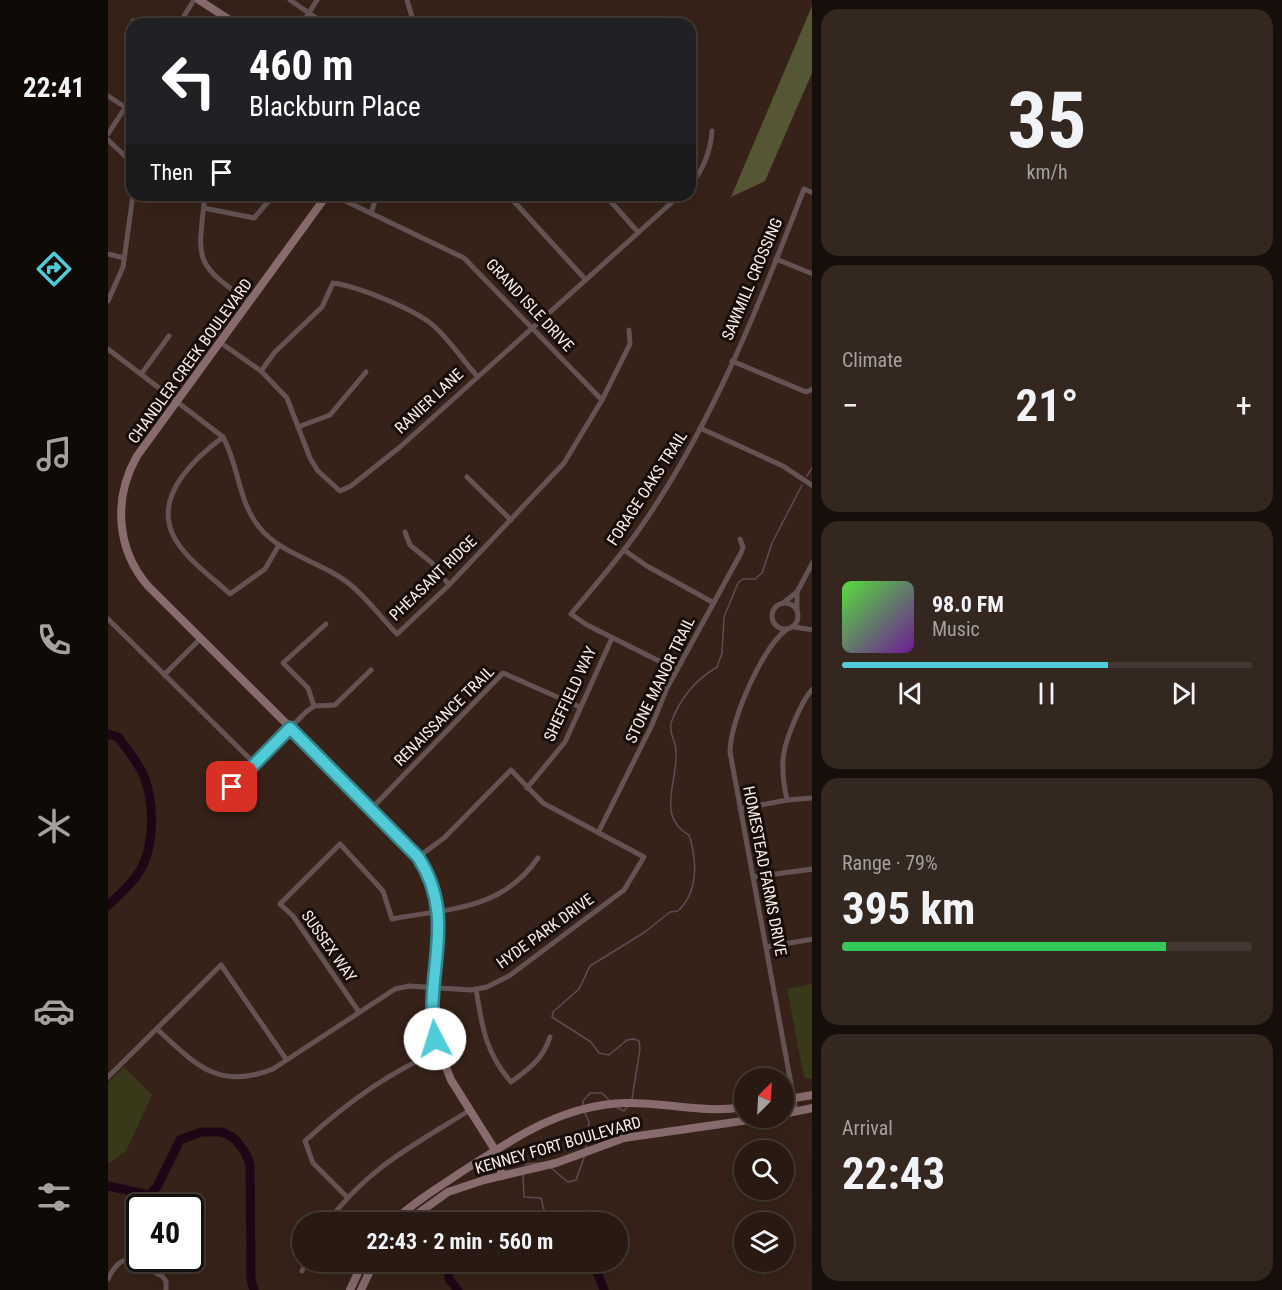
<!DOCTYPE html>
<meta charset="utf-8">
<style>
body{margin:0;font-family:"Roboto Condensed",sans-serif;background:#342720;color:#f1f3f6;height:100vh;display:flex;flex-direction:column;font-size:22px;white-space:nowrap}
*{box-sizing:border-box;margin:0}
p{font-size:20px;color:#a5a19f}
.icon{flex:none;width:33px;height:33px;fill:none;stroke:currentColor;stroke-width:2;stroke-linecap:round;stroke-linejoin:round}
.map{position:relative;flex:1;overflow:hidden}
.side{display:flex;flex-direction:column;gap:9px;padding:9px;background:#160e0a;width:470px}
.side>*{flex:none}
.top-card{position:absolute;left:18px;top:18px;width:570px;height:183px;border-radius:18px;box-shadow:0 6px 24px #0002,0 0 0 2px #443832;background:#202124;color:#fff;overflow:hidden}
.needle{width:39px;rotate:24deg}
.tools{position:absolute;left:626px;top:1068px;display:grid;gap:12px}
.tools a{display:grid;place-items:center;width:60px;height:60px;border-radius:50%;background:#281a12;box-shadow:0 6px 24px #0002,0 0 0 2px #443832;font-size:30px}
.speed{position:absolute;left:18px;top:1194px;display:flex;gap:12px;font-size:30px;font-weight:700;text-align:center}
.speed>*{display:grid;place-content:center;width:78px;height:78px;border-radius:50%;background:#281a12;box-shadow:0 6px 24px #0002,0 0 0 2px #443832;line-height:1}
.speed .limit{border:3px solid #111;border-radius:9px;background:#fff;color:#111}
.pin{position:absolute;display:grid;place-items:center;width:51px;height:51px;color:#fff;margin:-26px;border-radius:12px;box-shadow:0 3px 9px #0006}
.me{position:absolute;width:66px;margin:-33px;rotate:355deg;stroke-linejoin:round;filter:drop-shadow(0 0 4px #0008)}
.turn{display:flex;align-items:center;gap:21px;height:126px;padding:0 24px;font-size:27px}
.turn .icon{width:78px;height:78px;stroke-width:2.5}
.turn b{display:block;font-size:42px;line-height:51px}
.then{display:flex;align-items:center;height:57px;padding:0 24px;background:#0003;gap:12px;font-size:22px}
.big{font-size:45px;font-weight:700;line-height:1.1}
.side .widget{flex:1;display:flex;flex-direction:column;justify-content:center;gap:9px;min-width:0;padding:0 21px;border-radius:18px;background:#342720}
.side .dial{align-items:center;gap:0}
.dial b{font-size:78px;line-height:1}
.song{display:flex;align-items:center;gap:18px}
.cover{width:72px;height:72px;border-radius:9px;background:linear-gradient(135deg,hsl(110 70% 55%),hsl(280 70% 35%))}
.played{height:6px;border-radius:3px;background:linear-gradient(90deg,#52cbd8 65%,#443832 65%)}
.keys{display:flex;justify-content:space-around;direction:ltr}
.heat{display:flex;justify-content:space-between;align-items:center;font-size:33px;direction:ltr}
.charge{height:9px;border-radius:4px;background:linear-gradient(90deg,#34c759 79%,#443832 0)}
.trip{position:absolute;left:184px;top:1212px;width:336px;height:60px;border-radius:30px;background:#281a12;box-shadow:0 6px 24px #0002,0 0 0 2px #443832;font-weight:700;line-height:60px;text-align:center}
main{display:flex;flex:1;min-height:0}
.tabs{display:flex;flex-direction:column;width:108px;justify-content:space-around;align-items:center;background:#100a07;color:#a5a19f}
.tabs .icon{width:42px;height:42px}
.tabs .active{color:#52cbd8}
.tabs b{font-size:27px;color:#f1f3f6}
.map>svg:first-child{display:block}
.green{fill:#383918}
.forest{fill:#555633}
.lines{fill:none;stroke-linecap:round;stroke-linejoin:round}
.stream{stroke:#614b55;stroke-width:1.5}
.river{stroke:#1f0617;stroke-width:9}
.street{stroke:#655354;stroke-width:5}
.secondary{stroke:#876b6d;stroke-width:8}
.route-casing{stroke:#35848c;stroke-width:15}
.route{stroke:#52cbd8;stroke-width:10}
.labels{text-anchor:middle;dominant-baseline:central;stroke-width:6;stroke-linejoin:round;paint-order:stroke}
.street-label{font-size:16px;fill:#fbede6;stroke:#170e0a}
</style>
<main>
<nav class="tabs">
<b>22:41</b>
<svg class="icon active" aria-label="directions" viewBox="0 0 24 24"><path d="M12 3l9 9-9 9-9-9zM9 14v-3h6M13 9l2 2-2 2"/></svg>
<svg class="icon" aria-label="music" viewBox="0 0 24 24"><path d="M9 18V5l10-2v13"/><circle cx="6" cy="18" r="3"/><circle cx="16" cy="16" r="3"/></svg>
<svg class="icon" aria-label="phone" viewBox="0 0 24 24"><path d="M5 4h4l2 5-3 2q2 4 5 5l2-3 5 2v4C11 20 4 13 5 4z"/></svg>
<svg class="icon" aria-label="climate" viewBox="0 0 24 24"><path d="M12 3v18M4 7l16 10M4 17L20 7"/></svg>
<svg class="icon" aria-label="car" viewBox="0 0 24 24"><path d="M5 17H2v-5l4-1 3-4h7l3 4 3 1v5h-3M9 17h6M6 11h13"/><circle cx="7" cy="17" r="2"/><circle cx="17" cy="17" r="2"/></svg>
<svg class="icon" aria-label="filters" viewBox="0 0 24 24"><path d="M4 7h16M4 17h16"/><circle cx="9" cy="7" r="2"/><circle cx="15" cy="17" r="2"/></svg>
</nav>
<div class="map">
<svg width="705" height="1290" viewBox="0 0 705 1290">
<rect width="100%" height="100%" fill="#362218"/>
<g class="green">
<path d="M 704,984 L 705,984 L 704,1079 L 696,1078 L 679,989 Z"/>
<path d="M 16,1067 L 44,1095 L 18,1151 L 0,1164 L 0,1083 Z"/>
</g>
<path class="forest" d="M 704,6 L 704,73 L 657,181 L 623,197 Z"/>
<g class="lines">
<g class="stream">
<path d="M 699,476 L 705,466"/>
<path d="M 524,1099 L 532,1049 L 531,1041 L 526,1039 L 519,1040 L 501,1055 L 491,1053 L 483,1042 L 444,1017 L 445,1012 L 471,989 L 482,966 L 537,932 L 562,912 L 570,911 C 591,891 589,860 581,835 C 547,816 571,780 568,750 C 567,741 561,732 563,723 C 572,698 587,680 609,667 L 614,653 L 616,617 L 630,583 L 635,579 L 647,579 L 654,573 L 664,543 L 694,485"/>
<path d="M 475,1107 L 475,1101 L 482,1093 L 494,1093 L 502,1101"/>
<path d="M 508,1107 L 516,1111 L 520,1106"/>
<path d="M 476,1111 L 481,1122 L 478,1150"/>
<path d="M 417,1167 L 418,1164 L 433,1163"/>
<path d="M 443,1168 L 460,1182 L 468,1180 L 477,1155"/>
<path d="M 415,1175 L 416,1197 L 433,1198 L 438,1218"/>
</g>
<g class="river">
<path d="M 0,734 L 10,737 C 19,749 30,762 36,776 C 47,805 47,850 29,875 C 21,887 9,896 0,906"/>
<path d="M 0,1186 L 41,1195 L 49,1187 L 72,1140 L 93,1132 L 114,1132 L 126,1138 L 137,1152 L 142,1164 L 143,1280 L 146,1290"/>
<path d="M 403,1222 L 446,1218 L 467,1222"/>
<path d="M 340,1262 L 341,1279 L 350,1290"/>
<path d="M 485,1262 L 496,1290"/>
</g>
<g class="street">
<path d="M 182,0 L 217,24"/>
<path d="M 299,0 L 306,24"/>
<path d="M 25,21 L 30,24"/>
<path d="M 71,24 L 86,0"/>
<path d="M 194,24 L 209,0"/>
<path d="M 320,24 L 360,24"/>
<path d="M 0,96 L 17,107"/>
<path d="M 0,134 L 24,97"/>
<path d="M 0,140 L 17,156 L 24,166"/>
<path d="M 582,185 C 595,172 603,149 604,131"/>
<path d="M 97,195 C 90,260 84,263 142,302"/>
<path d="M 225,195 L 356,258 L 494,400"/>
<path d="M 400,195 L 477,279"/>
<path d="M 497,195 L 529,231"/>
<path d="M 96,208 L 146,218 L 166,195"/>
<path d="M 263,213 L 269,195"/>
<path d="M 0,254 L 16,258"/>
<path d="M 668,259 L 705,274"/>
<path d="M 0,301 L 15,267 L 25,195"/>
<path d="M 113,343 L 153,371 L 179,398 L 202,458 L 210,471 L 232,491 L 243,486 L 292,447 L 572,195"/>
<path d="M 0,349 L 115,437 C 131,466 130,501 151,527 C 174,556 216,562 244,586 C 260,600 274,618 289,634 L 341,585 L 456,463 L 494,400 L 522,344 L 521,330"/>
<path d="M 624,361 L 698,392 L 705,389"/>
<path d="M 153,371 L 167,352 L 214,307 L 225,283 C 249,286 309,310 327,327 C 342,341 355,360 369,376"/>
<path d="M 34,373 L 61,336"/>
<path d="M 190,427 L 222,415 L 258,372"/>
<path d="M 592,428 L 675,466 L 705,486"/>
<path d="M 115,437 C 87,458 46,495 65,535 C 76,558 104,577 122,594 L 157,569 L 171,545"/>
<path d="M 359,477 L 403,520"/>
<path d="M 297,532 L 302,545 L 324,563 L 341,585"/>
<path d="M 516,550 L 539,566 L 606,603"/>
<circle cx="677" cy="616" r="13"/>
<path d="M 675,603 L 689,592 L 705,562"/>
<path d="M 689,610 L 689,592"/>
<path d="M 0,619 L 146,763"/>
<path d="M 686,627 L 705,630"/>
<path d="M 679,629 C 654,648 622,721 622,752 L 688,1111"/>
<path d="M 569,670 L 479,625 L 463,614 C 488,584 515,554 537,521 C 606,420 652,303 696,189 L 705,193"/>
<path d="M 56,675 L 92,639"/>
<path d="M 206,706 L 200,688 L 175,663 L 218,624"/>
<path d="M 419,788 L 457,742 L 504,638"/>
<path d="M 112,799 L 198,712 L 206,706 L 227,705 L 263,670"/>
<path d="M 679,800 C 671,763 674,747 690,713 C 694,705 698,695 705,689"/>
<path d="M 632,809 L 679,800 L 705,798"/>
<path d="M 262,810 L 395,673 L 472,707"/>
<path d="M 490,833 L 544,725 L 559,688 L 633,553 L 635,547 L 632,539"/>
<path d="M 645,877 L 705,869"/>
<path d="M 658,947 L 705,939"/>
<path d="M 368,989 C 374,1026 377,1052 403,1082 C 421,1069 435,1059 442,1037"/>
<path d="M 251,1012 L 185,916 L 172,904 L 232,844 L 275,891 L 284,919 C 341,908 393,911 430,858"/>
<path d="M 49,1029 C 87,1064 110,1091 165,1069 L 287,989 L 301,986 L 363,990 L 379,987 L 401,976 L 516,890 L 536,857 L 435,803 L 403,770 L 336,838 L 310,857"/>
<path d="M 0,1077 L 113,965 L 178,1059"/>
<path d="M 238,1196 L 205,1163 L 197,1141 C 237,1104 281,1072 331,1051"/>
<path d="M 220,1222 C 259,1168 306,1145 362,1110"/>
<path d="M 194,1271 L 198,1262"/>
<path d="M 0,1279 C 16,1246 28,1263 54,1276 L 58,1281 L 58,1290"/>
</g>
<g class="secondary">
<path d="M 91,0 L 128,24"/>
<path d="M 219,195 L 29,456 C 5,498 8,549 40,586 L 225,770 L 316,866 L 328,897 L 331,913 L 325,1004 L 327,1039 L 343,1080 L 387,1150 L 394,1176"/>
<path d="M 675,1100 L 705,1095"/>
<path d="M 675,1114 L 705,1108"/>
<path d="M 285,1222 C 306,1202 331,1187 355,1171 C 406,1138 454,1105 517,1103 C 557,1102 596,1114 636,1107"/>
<path d="M 298,1222 L 340,1192 L 376,1180 L 448,1163 L 516,1138 L 655,1118"/>
<path d="M 242,1290 L 255,1262"/>
<path d="M 253,1290 L 266,1262"/>
</g>
</g>
<g class="lines">
<g class="route-casing">
<path id="route" d="M 124,787 L 182,728 L 310,857 C 351,920 315,973 327,1039"/>
</g>
<use href="#route" class="route"/>
</g>
<g class="labels">
<g class="street-label">
<text transform="translate(644 279) rotate(-67)">SAWMILL CROSSING</text>
<text transform="translate(422 305) rotate(47)">GRAND ISLE DRIVE</text>
<text transform="translate(82 361) rotate(-54)">CHANDLER CREEK BOULEVARD</text>
<text transform="translate(321 401) rotate(-43)">RANIER LANE</text>
<text transform="translate(539 488) rotate(-57)">FORAGE OAKS TRAIL</text>
<text transform="translate(325 578) rotate(-44)">PHEASANT RIDGE</text>
<text transform="translate(552 680) rotate(-64)">STONE MANOR TRAIL</text>
<text transform="translate(462 694) rotate(-65)">SHEFFIELD WAY</text>
<text transform="translate(336 716) rotate(-45)">RENAISSANCE TRAIL</text>
<text transform="translate(657 871) rotate(79)">HOMESTEAD FARMS DRIVE</text>
<text transform="translate(437 931) rotate(-36)">HYDE PARK DRIVE</text>
<text transform="translate(221 946) rotate(55)">SUSSEX WAY</text>
<text transform="translate(450 1145) rotate(-16)">KENNEY FORT BOULEVARD</text>
</g>
</g>
</svg>
<div class="tools">
<a><svg class="needle" viewBox="-14 -14 28 28"><path d="M0-13l5 13h-10z" fill="#e53935"/><path d="M0 13l5-13h-10z" fill="#a5a19f"/></svg></a>
<a><svg class="icon" aria-label="search" viewBox="0 0 24 24"><circle cx="10" cy="10" r="6"/><path d="M15 15l6 6"/></svg></a>
<a><svg class="icon" aria-label="layers" viewBox="0 0 24 24"><path d="M12 4l9 5-9 5-9-5zM3 14l9 5 9-5"/></svg></a>
</div>
<div class="speed"><div class="limit">40</div></div>
<div class="pin" style="left:124px;top:787px;background:#d93025"><svg class="icon" aria-label="arrive" viewBox="0 0 24 24"><path d="M6 21V4h12l-3 4 3 4H6"/></svg></div>
<svg class="me" style="left:327px;top:1039px" viewBox="-20 -20 40 40"><circle r="19" fill="#fff"/><path d="M0-13L10 11 0 6-10 11z" fill="#52cbd8"/></svg>
<div class="trip">22:43 · 2 min · 560 m</div>
<div class="top-card">
<div class="turn"><svg class="icon" aria-label="left" viewBox="0 0 24 24"><path d="M17 20v-9H6M10 6l-5 5 5 5"/></svg><div><b>460 m</b>Blackburn Place</div></div>
<div class="then">Then<svg class="icon" aria-label="arrive" viewBox="0 0 24 24"><path d="M6 21V4h12l-3 4 3 4H6"/></svg></div>
</div>
</div>
<section class="side">
<div class="widget dial"><b>35</b><p>km/h</p></div>
<div class="widget"><p>Climate</p>
<div class="heat"><a>−</a><b class="big">21°</b><a>+</a></div>
</div>
<div class="widget">
<div class="song"><i class="cover"></i><div><b>98.0 FM</b><p>Music</p></div></div>
<div class="played"></div>
<div class="keys"><svg class="icon" aria-label="previous" viewBox="0 0 24 24"><path d="M18 5L8 12l10 7zM5 5v14"/></svg><svg class="icon" aria-label="pause" viewBox="0 0 24 24"><path d="M8 5v14M16 5v14"/></svg><svg class="icon" aria-label="next" viewBox="0 0 24 24"><path d="M6 5l10 7-10 7zM19 5v14"/></svg></div>
</div>
<div class="widget"><p>Range · 79%</p><b class="big">395 km</b><div class="charge"></div></div>
<div class="widget"><p>Arrival</p><b class="big">22:43</b></div>
</section>
</main>
